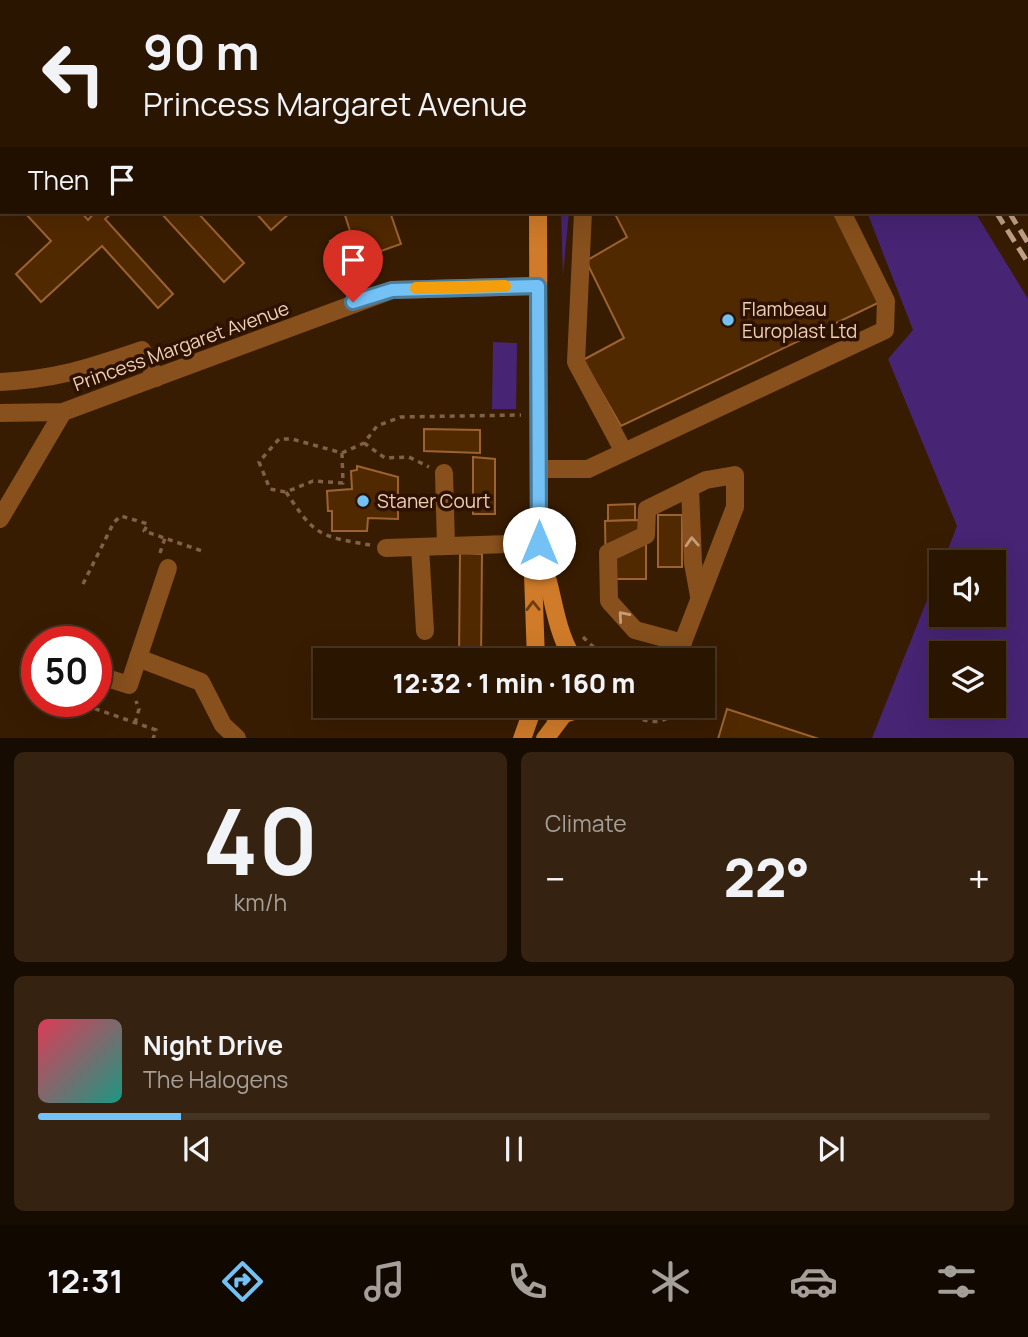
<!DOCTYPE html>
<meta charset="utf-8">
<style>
body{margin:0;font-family:Manrope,sans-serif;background:#362210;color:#f1f3f6;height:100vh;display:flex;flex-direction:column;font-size:26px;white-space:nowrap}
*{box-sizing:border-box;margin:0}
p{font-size:23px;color:#a59f99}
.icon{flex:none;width:38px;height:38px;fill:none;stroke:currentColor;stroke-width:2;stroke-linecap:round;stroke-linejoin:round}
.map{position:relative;height:738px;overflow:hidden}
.panel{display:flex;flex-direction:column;gap:14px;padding:14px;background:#170c01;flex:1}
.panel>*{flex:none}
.top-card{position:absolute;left:0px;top:0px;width:1029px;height:214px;box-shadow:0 7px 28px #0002,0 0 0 2px #463423;background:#2a1501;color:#f1f3f6;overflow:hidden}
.fabs{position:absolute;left:929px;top:550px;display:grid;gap:14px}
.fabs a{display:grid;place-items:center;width:77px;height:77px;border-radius:0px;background:#2a1501;box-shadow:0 7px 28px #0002,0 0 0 2px #463423;font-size:35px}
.speed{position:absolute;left:21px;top:626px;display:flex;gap:14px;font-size:35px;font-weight:700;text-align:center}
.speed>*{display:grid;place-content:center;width:91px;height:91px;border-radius:50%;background:#2a1501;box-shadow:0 7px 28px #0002,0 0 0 2px #463423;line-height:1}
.speed .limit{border:10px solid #d22;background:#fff;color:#111}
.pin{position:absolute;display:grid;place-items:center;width:60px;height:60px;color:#fff;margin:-72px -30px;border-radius:50% 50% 50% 0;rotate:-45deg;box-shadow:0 0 7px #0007}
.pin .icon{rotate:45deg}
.me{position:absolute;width:77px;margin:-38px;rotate:0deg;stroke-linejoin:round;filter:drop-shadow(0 0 5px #0008)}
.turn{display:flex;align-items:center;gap:24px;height:147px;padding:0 28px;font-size:32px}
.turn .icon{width:91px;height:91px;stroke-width:2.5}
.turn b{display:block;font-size:49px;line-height:60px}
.then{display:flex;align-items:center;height:66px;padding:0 28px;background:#0003;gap:14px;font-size:26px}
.big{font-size:52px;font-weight:800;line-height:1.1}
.panel .tile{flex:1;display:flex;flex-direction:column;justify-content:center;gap:10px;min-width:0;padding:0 24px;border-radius:10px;background:#362210}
.panel .dial{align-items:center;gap:0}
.dial b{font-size:91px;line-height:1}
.song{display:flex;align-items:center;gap:21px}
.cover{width:84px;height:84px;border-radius:10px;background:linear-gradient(135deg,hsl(350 70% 55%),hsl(170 70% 35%))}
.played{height:7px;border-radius:4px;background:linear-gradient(90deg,#73c1f5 15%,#463423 15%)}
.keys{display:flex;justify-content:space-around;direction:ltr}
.heat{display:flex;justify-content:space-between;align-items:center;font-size:38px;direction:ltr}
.panel .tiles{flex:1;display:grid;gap:14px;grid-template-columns:1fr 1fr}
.tile:last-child{grid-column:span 2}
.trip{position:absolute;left:313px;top:648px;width:402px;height:70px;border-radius:0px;background:#2a1501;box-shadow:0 7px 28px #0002,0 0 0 2px #463423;font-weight:800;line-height:70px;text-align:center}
.dock{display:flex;height:112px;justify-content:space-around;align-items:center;background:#110800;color:#a59f99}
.dock .icon{width:49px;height:49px}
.dock .selected{color:#73c1f5}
.dock b{font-size:32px;color:#f1f3f6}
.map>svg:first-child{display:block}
.green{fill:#472474;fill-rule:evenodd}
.building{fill:#512900;stroke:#9c6331;stroke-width:2}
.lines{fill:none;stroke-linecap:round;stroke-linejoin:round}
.path{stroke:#7f6147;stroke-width:3.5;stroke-dasharray:5 5;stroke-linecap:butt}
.minor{stroke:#87501c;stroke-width:18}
.major{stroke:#cf7b29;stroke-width:18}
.rail{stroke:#bf9f86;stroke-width:5;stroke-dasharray:14 7;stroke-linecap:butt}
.oneway{stroke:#c69c79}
.oneway2{stroke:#6e3c10}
.route-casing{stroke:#4b7d9f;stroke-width:18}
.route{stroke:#73c1f5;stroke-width:12}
.slow{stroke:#f59e0b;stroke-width:12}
.poi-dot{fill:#73c1f5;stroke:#2e1200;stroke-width:2.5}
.labels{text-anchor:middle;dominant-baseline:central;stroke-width:7;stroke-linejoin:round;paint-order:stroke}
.poi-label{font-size:19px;fill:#f0cfb7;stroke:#2e1200;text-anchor:start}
.street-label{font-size:19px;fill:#f0cfb7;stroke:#2e1200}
</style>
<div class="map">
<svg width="1028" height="739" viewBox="0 0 1028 739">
<rect width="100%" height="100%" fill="#381c01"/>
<g class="green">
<path d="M 561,212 L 569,212 L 563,275 Z"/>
<path d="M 867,212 L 975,212 L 1028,299 L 1028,738 L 872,738 L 941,565 L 942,614 L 994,614 L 994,562 L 943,562 L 957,526 L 888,359 L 913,330 ZM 942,653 L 994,653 L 994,705 L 942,705 Z"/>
<path d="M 493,342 L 517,343 L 516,409 L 492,409 Z"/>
</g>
<g class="building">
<path d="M 615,0 L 732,0 L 733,2 L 615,2 Z"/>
<path d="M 2,164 L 2,202 L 0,200 Z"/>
<path d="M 24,212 L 81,212 L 88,220 L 95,212 L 113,212 L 105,219 L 173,294 L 158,308 L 102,246 L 41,302 L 16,274 L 51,241 Z"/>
<path d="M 160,212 L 197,212 L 244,263 L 224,282 Z"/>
<path d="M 255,212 L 291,212 L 271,230 Z"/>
<path d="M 344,212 L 390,212 L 401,244 L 338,266 L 330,241 L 351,234 Z"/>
<path d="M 614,212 L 836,212 L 880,302 L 621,426 L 583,360 L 624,338 L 586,261 L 627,237 Z"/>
<path d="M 424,429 L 480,430 L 480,453 L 424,451 Z"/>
<path d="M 473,457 L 495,459 L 495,514 L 473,514 Z"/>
<path d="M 357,466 L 398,477 L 398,519 L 368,518 L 367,531 L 332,531 L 332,511 L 328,511 L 327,491 L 352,489 L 351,471 L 357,470 Z"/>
<path d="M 635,504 L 635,520 L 608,521 L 608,505 Z"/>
<rect x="658" y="515" width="24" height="52"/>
<path d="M 639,520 L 646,544 L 646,579 L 606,579 L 605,521 Z"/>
<path d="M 460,553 L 482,554 L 481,660 L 459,660 Z"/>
<path d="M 727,709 L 819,739 L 718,739 Z"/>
</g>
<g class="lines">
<g class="path">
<path d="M 364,443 L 385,458 L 409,457 L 429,467"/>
<path d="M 342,453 L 343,483 L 313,481 L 286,492 L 270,489 L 259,462 L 279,439 L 292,439 L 342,453 L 364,443 L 377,426 L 401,417 L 521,415"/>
<path d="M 286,492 C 315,536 319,536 370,545"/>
<path d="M 160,553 L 165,538"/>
<path d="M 83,584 L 114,522 L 121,516 L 148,524 L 144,531 L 205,552"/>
<path d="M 583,637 L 607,660"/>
<path d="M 65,642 L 66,636"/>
<path d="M 76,702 L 156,730 L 153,739"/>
<path d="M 610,705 L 610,711 C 636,710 654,739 683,705"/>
<path d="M 698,705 L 706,709"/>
<path d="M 135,723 L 139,709 L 136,701"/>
</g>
<g class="minor">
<path d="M 736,0 L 737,2"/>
<path d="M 593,2 L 593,0"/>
<path d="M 583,212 L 576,362 L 624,452"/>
<path d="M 0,382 C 58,379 88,368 142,350 L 156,378"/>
<path d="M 0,413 L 63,412 L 392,290 L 538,286"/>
<path d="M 539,469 L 588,469 L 885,330 L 886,301 L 842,212"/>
<path d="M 444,473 L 446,546"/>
<path d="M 690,488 L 693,563 L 699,596"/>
<path d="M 0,519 L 63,412"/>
<path d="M 420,547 L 425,631"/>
<path d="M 386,548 L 539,543"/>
<path d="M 138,658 L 201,682 L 223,725 L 237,738"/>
<path d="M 676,660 L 735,507 L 735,475 L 706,480 L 647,509 L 646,535 L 608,553 L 609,601 L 635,630 L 683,643"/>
<path d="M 110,679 L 129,685 L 168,568"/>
</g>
<g class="major">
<path d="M 535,0 L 535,2"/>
<path d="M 539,553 C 553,586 553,624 571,655"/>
<path d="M 536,660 L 533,574 L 539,553 L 538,212"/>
<path d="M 538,705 C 552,717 569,717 582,705"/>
<path d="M 522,739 L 534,705"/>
<path d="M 545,739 L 563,715"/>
</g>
<g class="rail">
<path d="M 864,0 L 865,2"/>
<path d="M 877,0 L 878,2"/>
<path d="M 996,212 L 1028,263"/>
<path d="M 1009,212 L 1028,243"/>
</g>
</g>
<defs><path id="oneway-chevron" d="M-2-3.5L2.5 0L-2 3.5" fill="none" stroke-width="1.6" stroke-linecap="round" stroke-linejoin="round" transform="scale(1.75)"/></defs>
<g class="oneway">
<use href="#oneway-chevron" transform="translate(692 542) rotate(-93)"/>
<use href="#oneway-chevron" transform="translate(623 616) rotate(-131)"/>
</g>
<use class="oneway2" href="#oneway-chevron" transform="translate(533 606) rotate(-91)"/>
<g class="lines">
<g class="route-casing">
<path id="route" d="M 353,302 L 392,290 L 538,286 L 539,543"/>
</g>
<use href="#route" class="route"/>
<path class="slow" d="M 416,288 L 505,286"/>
</g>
<g class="poi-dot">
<circle cx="728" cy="320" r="7"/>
<circle cx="363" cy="501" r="7"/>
</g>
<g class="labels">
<g class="poi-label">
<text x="742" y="309">Flambeau<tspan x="742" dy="22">Europlast Ltd</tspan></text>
<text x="377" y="501">Staner Court</text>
</g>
<g class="street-label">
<text transform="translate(181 346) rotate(-20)">Princess Margaret Avenue</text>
</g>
</g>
</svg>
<div class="fabs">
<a><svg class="icon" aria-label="sound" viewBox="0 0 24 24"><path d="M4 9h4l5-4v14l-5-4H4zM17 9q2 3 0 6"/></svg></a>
<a><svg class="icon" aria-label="layers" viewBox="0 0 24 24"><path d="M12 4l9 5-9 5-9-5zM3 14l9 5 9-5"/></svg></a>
</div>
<div class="speed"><div class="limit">50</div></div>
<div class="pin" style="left:353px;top:302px;background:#d93025"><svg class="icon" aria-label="arrive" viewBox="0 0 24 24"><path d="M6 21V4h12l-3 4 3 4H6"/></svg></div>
<svg class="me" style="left:539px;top:543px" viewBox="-20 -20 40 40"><circle r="19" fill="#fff"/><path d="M0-13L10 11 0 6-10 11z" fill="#73c1f5"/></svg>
<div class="trip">12:32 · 1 min · 160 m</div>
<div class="top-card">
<div class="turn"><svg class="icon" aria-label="left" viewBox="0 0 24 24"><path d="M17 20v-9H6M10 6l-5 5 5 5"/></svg><div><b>90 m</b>Princess Margaret Avenue</div></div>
<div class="then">Then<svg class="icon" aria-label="arrive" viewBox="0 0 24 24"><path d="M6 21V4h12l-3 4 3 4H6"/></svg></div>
</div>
</div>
<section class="panel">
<div class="tiles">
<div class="tile dial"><b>40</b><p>km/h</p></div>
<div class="tile"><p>Climate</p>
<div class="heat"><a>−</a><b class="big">22°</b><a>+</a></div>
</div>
<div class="tile">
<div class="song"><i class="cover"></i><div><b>Night Drive</b><p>The Halogens</p></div></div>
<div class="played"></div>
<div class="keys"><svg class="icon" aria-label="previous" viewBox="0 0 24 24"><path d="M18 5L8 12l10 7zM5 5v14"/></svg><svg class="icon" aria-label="pause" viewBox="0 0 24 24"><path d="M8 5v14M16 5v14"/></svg><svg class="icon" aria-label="next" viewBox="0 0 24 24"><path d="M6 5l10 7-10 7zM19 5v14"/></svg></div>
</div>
</div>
</section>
<nav class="dock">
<b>12:31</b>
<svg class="icon selected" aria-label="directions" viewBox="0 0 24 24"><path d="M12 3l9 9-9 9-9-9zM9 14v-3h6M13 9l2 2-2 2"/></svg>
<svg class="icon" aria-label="music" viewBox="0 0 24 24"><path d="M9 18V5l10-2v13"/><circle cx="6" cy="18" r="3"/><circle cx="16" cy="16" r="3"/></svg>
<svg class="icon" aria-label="phone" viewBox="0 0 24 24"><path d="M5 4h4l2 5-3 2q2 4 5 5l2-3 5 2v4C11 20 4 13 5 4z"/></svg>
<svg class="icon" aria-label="climate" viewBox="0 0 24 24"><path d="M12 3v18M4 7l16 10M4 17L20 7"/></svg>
<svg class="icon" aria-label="car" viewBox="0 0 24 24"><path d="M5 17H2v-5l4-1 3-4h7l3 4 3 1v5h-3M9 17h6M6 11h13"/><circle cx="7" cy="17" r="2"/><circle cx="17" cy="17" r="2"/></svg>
<svg class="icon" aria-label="filters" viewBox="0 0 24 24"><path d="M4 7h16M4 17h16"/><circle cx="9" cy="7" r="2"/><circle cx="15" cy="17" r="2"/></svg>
</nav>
